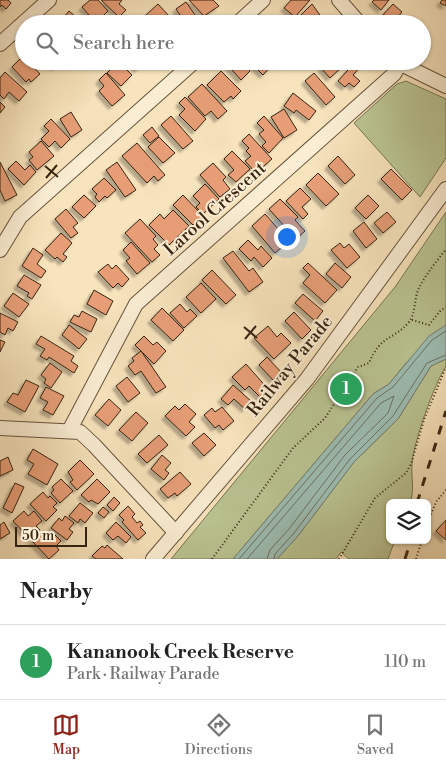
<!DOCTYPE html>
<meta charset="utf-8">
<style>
:root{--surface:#fff;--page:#f2f2f2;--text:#222;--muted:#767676;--line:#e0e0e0;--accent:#8f2418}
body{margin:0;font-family:"Libre Bodoni",serif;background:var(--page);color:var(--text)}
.controls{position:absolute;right:15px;bottom:15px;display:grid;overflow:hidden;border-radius:8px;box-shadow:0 1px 4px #0004}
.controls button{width:45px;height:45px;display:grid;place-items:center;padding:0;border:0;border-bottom:1px solid var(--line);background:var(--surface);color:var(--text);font:25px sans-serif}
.scale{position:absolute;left:15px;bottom:12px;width:72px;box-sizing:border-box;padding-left:5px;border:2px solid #372411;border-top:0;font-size:14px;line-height:18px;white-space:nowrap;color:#372411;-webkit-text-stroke:4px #faedd3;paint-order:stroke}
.you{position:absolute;left:286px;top:236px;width:18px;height:18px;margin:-12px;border:4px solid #fff;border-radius:50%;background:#1a73e8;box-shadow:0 0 0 8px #1a73e833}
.badge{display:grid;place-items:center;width:32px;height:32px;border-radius:50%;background:var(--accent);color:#fff;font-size:16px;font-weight:700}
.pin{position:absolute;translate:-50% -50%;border:2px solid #fff;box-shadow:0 1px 5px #0006}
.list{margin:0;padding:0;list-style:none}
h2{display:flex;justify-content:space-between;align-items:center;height:65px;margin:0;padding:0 20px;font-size:21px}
h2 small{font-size:16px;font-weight:400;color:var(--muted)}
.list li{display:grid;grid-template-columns:32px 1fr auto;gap:15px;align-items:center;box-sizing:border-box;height:75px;padding:0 20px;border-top:1px solid var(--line)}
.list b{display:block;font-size:19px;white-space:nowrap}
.list p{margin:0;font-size:16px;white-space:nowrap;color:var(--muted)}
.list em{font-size:16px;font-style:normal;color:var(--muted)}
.icon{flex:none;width:28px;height:28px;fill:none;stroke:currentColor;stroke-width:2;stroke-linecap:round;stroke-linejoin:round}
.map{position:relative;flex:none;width:446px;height:559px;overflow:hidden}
.search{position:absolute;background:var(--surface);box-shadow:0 1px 4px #0004;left:15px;right:15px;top:15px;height:55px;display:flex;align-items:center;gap:12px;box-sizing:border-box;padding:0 18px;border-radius:28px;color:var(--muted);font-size:19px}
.sheet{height:140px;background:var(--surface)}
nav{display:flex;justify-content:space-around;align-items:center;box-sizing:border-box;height:70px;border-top:1px solid var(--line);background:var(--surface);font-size:14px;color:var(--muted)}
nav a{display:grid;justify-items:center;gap:2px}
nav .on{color:var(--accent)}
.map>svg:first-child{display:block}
.green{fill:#bac492;stroke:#787452}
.water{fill:#9dbeb4;stroke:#748073}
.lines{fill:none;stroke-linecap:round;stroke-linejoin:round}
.shore{stroke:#6a7162;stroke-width:1}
.building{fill:#e79e77;stroke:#372411;filter:url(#shadow)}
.minor-casing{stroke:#67543c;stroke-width:16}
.path{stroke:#372411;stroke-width:2;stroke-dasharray:1 2.5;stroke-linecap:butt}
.minor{stroke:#faedd3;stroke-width:14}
.rail{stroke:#372411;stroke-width:3;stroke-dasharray:9 9;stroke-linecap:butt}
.ticks{fill:none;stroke:#372411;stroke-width:2}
.labels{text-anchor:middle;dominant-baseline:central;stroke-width:4;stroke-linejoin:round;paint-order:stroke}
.street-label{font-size:18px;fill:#372411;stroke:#faedd3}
</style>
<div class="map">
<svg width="446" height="559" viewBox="0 0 446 559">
<defs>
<filter id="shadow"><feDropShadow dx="-3.5" dy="3.5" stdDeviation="1" flood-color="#0004"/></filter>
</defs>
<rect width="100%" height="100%" fill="#f7e3bc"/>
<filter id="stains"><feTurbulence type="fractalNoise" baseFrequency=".004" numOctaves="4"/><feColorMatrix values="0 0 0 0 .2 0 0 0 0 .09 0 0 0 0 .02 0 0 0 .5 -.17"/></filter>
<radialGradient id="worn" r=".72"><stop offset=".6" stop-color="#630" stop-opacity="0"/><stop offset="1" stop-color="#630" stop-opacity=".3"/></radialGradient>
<g class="green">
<polygon points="406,81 446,99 446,158 420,197 354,123 397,84"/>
<polygon points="446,212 446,325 406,363 389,384 373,394 233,559 171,559 395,287"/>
<path d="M 446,359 L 446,367 C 435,381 412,447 412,465 C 411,479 415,489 410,503 L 390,503 L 390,540 L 395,540 L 388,559 L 349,559 L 341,552 L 336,559 L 277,559 L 298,536 L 354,462 L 398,419 L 431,366 Z"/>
</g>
<polygon class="water" points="446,325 446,359 431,366 398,419 354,462 298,536 277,559 233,559 373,394 389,384 429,336"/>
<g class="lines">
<g class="shore">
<polyline points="239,559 377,398 393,387 432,340 446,331"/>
<polyline points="247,559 381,403 394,396 388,413 345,455 289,529 270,550 267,559"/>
<polyline points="274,559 275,554 294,533 350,459 393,416 427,363 446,355"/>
</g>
</g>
<g class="building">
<polygon points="0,0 8,0 11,3 6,9 2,5 0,7"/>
<polygon points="90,0 98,0 108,11 96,23 82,7"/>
<polygon points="101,0 122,0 119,4 126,10 119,17"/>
<polygon points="189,0 213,0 219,6 204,16"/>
<polygon points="291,0 310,0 295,17 284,8"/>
<polygon points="374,0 389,0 381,10 372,2"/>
<polygon points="442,0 446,0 446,6 440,3"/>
<polygon points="186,2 200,22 198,24 186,24 176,9"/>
<polygon points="158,4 170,17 164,22 166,24 152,24 145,16"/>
<polygon points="312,4 325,22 323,24 295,24 294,22"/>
<polygon points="393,4 402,12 392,24 388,24 381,17"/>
<polygon points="69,11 84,24 62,24 60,22"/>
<polygon points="23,56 24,61 28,61 40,74 31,82 29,79 26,82 12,67"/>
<polygon points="48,61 60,61 55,67"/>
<polygon points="119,61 124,61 130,67 127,70 132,75 121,86 107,73"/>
<polygon points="130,61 147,61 147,62 137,69"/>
<polygon points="228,61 241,61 250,71 241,80 226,63"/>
<polygon points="249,61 274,61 275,62 263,75"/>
<polygon points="328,61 341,61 344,65 330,78 321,68"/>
<polygon points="356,61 363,64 353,75 360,81 354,87 349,83 345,87 338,81"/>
<polygon points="221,71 241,91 233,99 231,96 224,102 207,85"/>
<polygon points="5,72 27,92 19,101 9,92 4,99 0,95 0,78"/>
<polygon points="106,73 125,95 112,106 99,91 104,86 99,80"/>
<polygon points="314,73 335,97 326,105 305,81"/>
<polygon points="202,84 227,111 218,119 211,111 205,116 188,97"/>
<polygon points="293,93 316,111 309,120 296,110 294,113 284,106"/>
<polygon points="185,97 206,119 195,131 179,115 185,109 179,103"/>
<polygon points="0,102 5,107 0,113"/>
<polygon points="284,109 297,130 284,138 271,117"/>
<polygon points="71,112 82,130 71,137 60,119"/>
<polygon points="171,116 193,141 183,149 161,125"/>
<polygon points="264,116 283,138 269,153 262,146 266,142 259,134 264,130 257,123"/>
<polygon points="51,119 70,139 61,148 55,141 49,147 41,139 49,131 44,126"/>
<polygon points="152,127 159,136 150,143 143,135"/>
<polygon points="249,134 272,159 256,173 245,161 251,156 246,151 249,148 242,141"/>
<polygon points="159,137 175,153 163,163 148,147"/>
<polygon points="41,141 54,156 37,170 29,160 33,157 29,152"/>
<polygon points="137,143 165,175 158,181 154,176 147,183 122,156"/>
<polygon points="232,151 250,169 236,182 228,175 234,170 224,159"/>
<polygon points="338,156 355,175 345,184 328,166"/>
<polygon points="16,161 25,170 30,165 36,172 24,185 8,169"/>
<polygon points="0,162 17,195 5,201 0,190"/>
<polygon points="117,162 136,190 125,197 106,170"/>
<polygon points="213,163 226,177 223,180 230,189 220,197 200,175"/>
<polygon points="391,169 412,190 402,200 381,179"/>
<polygon points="318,173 339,194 326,206 306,185"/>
<polygon points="104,178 116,190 107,198 105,196 99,202 95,197 97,194 92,189"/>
<polygon points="205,184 219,199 203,214 196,207 200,203 193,196"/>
<polygon points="300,188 311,199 302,207 308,214 303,219 286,201"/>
<polygon points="84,195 96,206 84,218 72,207"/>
<polygon points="183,195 203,216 193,225 173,205"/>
<polygon points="368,195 379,206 366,219 355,208"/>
<polygon points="280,199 298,217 295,220 305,231 294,241 285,231 287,229 269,209"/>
<polygon points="66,209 78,223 73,227 78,233 71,238 55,219"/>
<polygon points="173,210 189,226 169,245 149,225 160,214 164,219"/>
<polygon points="387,212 396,222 383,233 374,223"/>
<polygon points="265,214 289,241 275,253 252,226"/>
<polygon points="140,219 156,236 153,239 158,245 154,249 160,255 152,262 125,233"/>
<polygon points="364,222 377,239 366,248 353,231"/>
<polygon points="61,233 72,243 63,254 67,257 63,262 57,257 55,259 45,250"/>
<polygon points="248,240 258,250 261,246 272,258 263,267 254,257 251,261 239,249"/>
<polygon points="131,242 150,263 137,274 126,261 130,258 123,250"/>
<polygon points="340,243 344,248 349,244 360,257 347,268 331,250"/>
<polygon points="33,248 43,255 37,264 46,271 41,278 22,266"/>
<polygon points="233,251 249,271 253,268 263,282 249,292 223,258"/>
<polygon points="308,263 337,290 325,303 303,283 310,275 303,268"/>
<polygon points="335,263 351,277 342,288 326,274"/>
<polygon points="108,264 112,269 116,265 129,279 122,287 118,283 113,288 98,272"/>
<polygon points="212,270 236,295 226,304 202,280"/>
<polygon points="24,275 41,285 32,299 27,296 29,293 17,286"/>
<polygon points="201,283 216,299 201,313 186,297"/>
<polygon points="94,290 113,301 106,315 87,304"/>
<polygon points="13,293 29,304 19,317 4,306"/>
<polygon points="303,294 323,311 315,321 295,303"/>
<polygon points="180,304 187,312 190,309 197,316 184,328 170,313"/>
<polygon points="162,308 184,330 173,341 151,320"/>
<polygon points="82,311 97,319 91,332 70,322 74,315 79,317"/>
<polygon points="294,312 311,330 302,339 285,321"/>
<polygon points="0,313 18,322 13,331 8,328 5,335 0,332"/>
<polygon points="69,325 87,339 79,349 62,335"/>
<polygon points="268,326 277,337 281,333 291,343 274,359 254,338"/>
<polygon points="41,336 74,356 71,361 78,366 74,373 49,357 47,360 40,356 45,349 36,344"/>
<polygon points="144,336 153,345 157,342 166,351 154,364 135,345"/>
<polygon points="0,340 5,342 0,352"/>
<polygon points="141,351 166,387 156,393 141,371 135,375 128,366 134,361 132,358"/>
<polygon points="267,357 281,372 273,380 259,365"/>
<polygon points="50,363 62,372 51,388 44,383 46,379 41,375"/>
<polygon points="246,364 269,390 261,398 249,386 245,390 232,377"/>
<polygon points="127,377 140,393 128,402 116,386"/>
<polygon points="26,380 39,386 25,412 7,402 13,393 18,395"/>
<polygon points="233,385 251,401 245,409 234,399 228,405 221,399"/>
<polygon points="46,387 64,396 53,415 43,410 48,402 40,398"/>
<polygon points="109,399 121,410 108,426 95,415"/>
<polygon points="185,404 196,414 189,422 195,427 186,436 165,416 175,406 179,410"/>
<polygon points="222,407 234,421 223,430 219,425 215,428 204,415 212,408 215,412"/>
<polygon points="136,412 148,423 132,441 119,430"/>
<polygon points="204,433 216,445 204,456 192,443"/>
<polygon points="159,435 168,445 147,463 138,454"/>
<polygon points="33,449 58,464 47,485 28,474 34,464 27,460"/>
<polygon points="162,455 171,463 165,470 169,473 164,480 151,469"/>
<polygon points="8,457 13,470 0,476 0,461"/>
<polygon points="80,460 94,474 77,490 70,482 73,480 68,472"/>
<polygon points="180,472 191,484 177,496 175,493 168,498 160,489"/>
<polygon points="61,479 73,491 60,503 51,493 54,490 52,487"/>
<polygon points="97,479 110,492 98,504 91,500 89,502 81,495"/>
<polygon points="15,483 24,487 12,513 3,508"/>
<polygon points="43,492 48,498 50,496 57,503 53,507 57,510 46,521 30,504"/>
<polygon points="114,497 120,503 113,511 107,505"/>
<polygon points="80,503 93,513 85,523 80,519 78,523 69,516"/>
<polygon points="128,506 135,514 132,517 137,523 140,521 143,525 140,527 146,533 138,540 122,522 124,520 119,515"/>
<polygon points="103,507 109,512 104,518 98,513"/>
<polygon points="24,511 28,516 34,511 42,521 36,526 40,530 30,539 13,521"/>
<polygon points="65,516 74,523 69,529 73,532 67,540 51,528 59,518 62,521"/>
<polygon points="446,520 446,540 436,531"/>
<polygon points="4,522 10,533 0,539 0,525"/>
<polygon points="116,522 131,537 126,543 118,536 113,540 106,533"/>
<polygon points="44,531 49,536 52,532 61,541 56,546 59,550 49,559 32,541"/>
<polygon points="107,545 123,559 96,559 92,556 102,546 105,548"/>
</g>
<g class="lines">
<g class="minor-casing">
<g id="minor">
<polyline points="339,0 360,24"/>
<polyline points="237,24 263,0"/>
<polyline points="0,44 49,0"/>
<polyline points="395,61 446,86"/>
<polyline points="0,250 20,217 195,61"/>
<polyline points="0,428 80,432 94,445 176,533"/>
<polyline points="69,431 136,304 394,74 399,65"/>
<polyline points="153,559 307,379 446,189"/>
</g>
</g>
<g class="path">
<polyline points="412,320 429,325 441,310 446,308"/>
<polyline points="427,524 436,502 446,490"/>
<path d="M 212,559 L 293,448 L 325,418 L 358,367 L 369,363 C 381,334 393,341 409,322 C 416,313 414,298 419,288 C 426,274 437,261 446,249"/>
<polyline points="339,559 375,498 406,473 411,464 424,420 446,367"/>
<polyline points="416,559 422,540"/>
</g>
<use href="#minor" class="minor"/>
<g class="rail">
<polyline points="417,503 446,411"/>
<polyline points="405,559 411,540"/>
</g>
</g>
<path class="ticks" d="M 45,166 L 58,177M 46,178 L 57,165M 244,327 L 257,338M 245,339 L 256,326"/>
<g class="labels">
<g class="street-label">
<text transform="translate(215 209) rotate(-42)">Larool Crescent</text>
<text transform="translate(290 366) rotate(-51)">Railway Parade</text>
</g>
</g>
<rect width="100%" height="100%" filter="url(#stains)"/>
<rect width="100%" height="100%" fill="url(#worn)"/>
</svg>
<div class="controls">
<button><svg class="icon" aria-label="layers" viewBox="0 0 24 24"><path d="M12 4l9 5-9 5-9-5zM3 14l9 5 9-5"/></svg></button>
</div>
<div class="scale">50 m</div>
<div class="you"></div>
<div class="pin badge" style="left:346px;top:389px;background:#2e9e5b">1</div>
<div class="search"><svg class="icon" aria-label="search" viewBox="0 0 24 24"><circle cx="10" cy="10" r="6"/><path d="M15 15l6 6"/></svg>Search here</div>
</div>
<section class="sheet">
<h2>Nearby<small></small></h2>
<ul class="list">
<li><span class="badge" style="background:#2e9e5b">1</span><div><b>Kananook Creek Reserve</b><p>Park · Railway Parade</p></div><em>110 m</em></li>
</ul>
</section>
<nav>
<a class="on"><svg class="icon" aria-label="map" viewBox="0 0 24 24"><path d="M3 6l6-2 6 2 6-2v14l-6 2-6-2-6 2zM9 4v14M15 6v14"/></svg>Map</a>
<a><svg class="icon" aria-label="directions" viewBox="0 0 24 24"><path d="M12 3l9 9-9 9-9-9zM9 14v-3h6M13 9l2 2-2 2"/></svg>Directions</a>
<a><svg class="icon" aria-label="saved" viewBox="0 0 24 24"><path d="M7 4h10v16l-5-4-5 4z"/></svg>Saved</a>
</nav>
